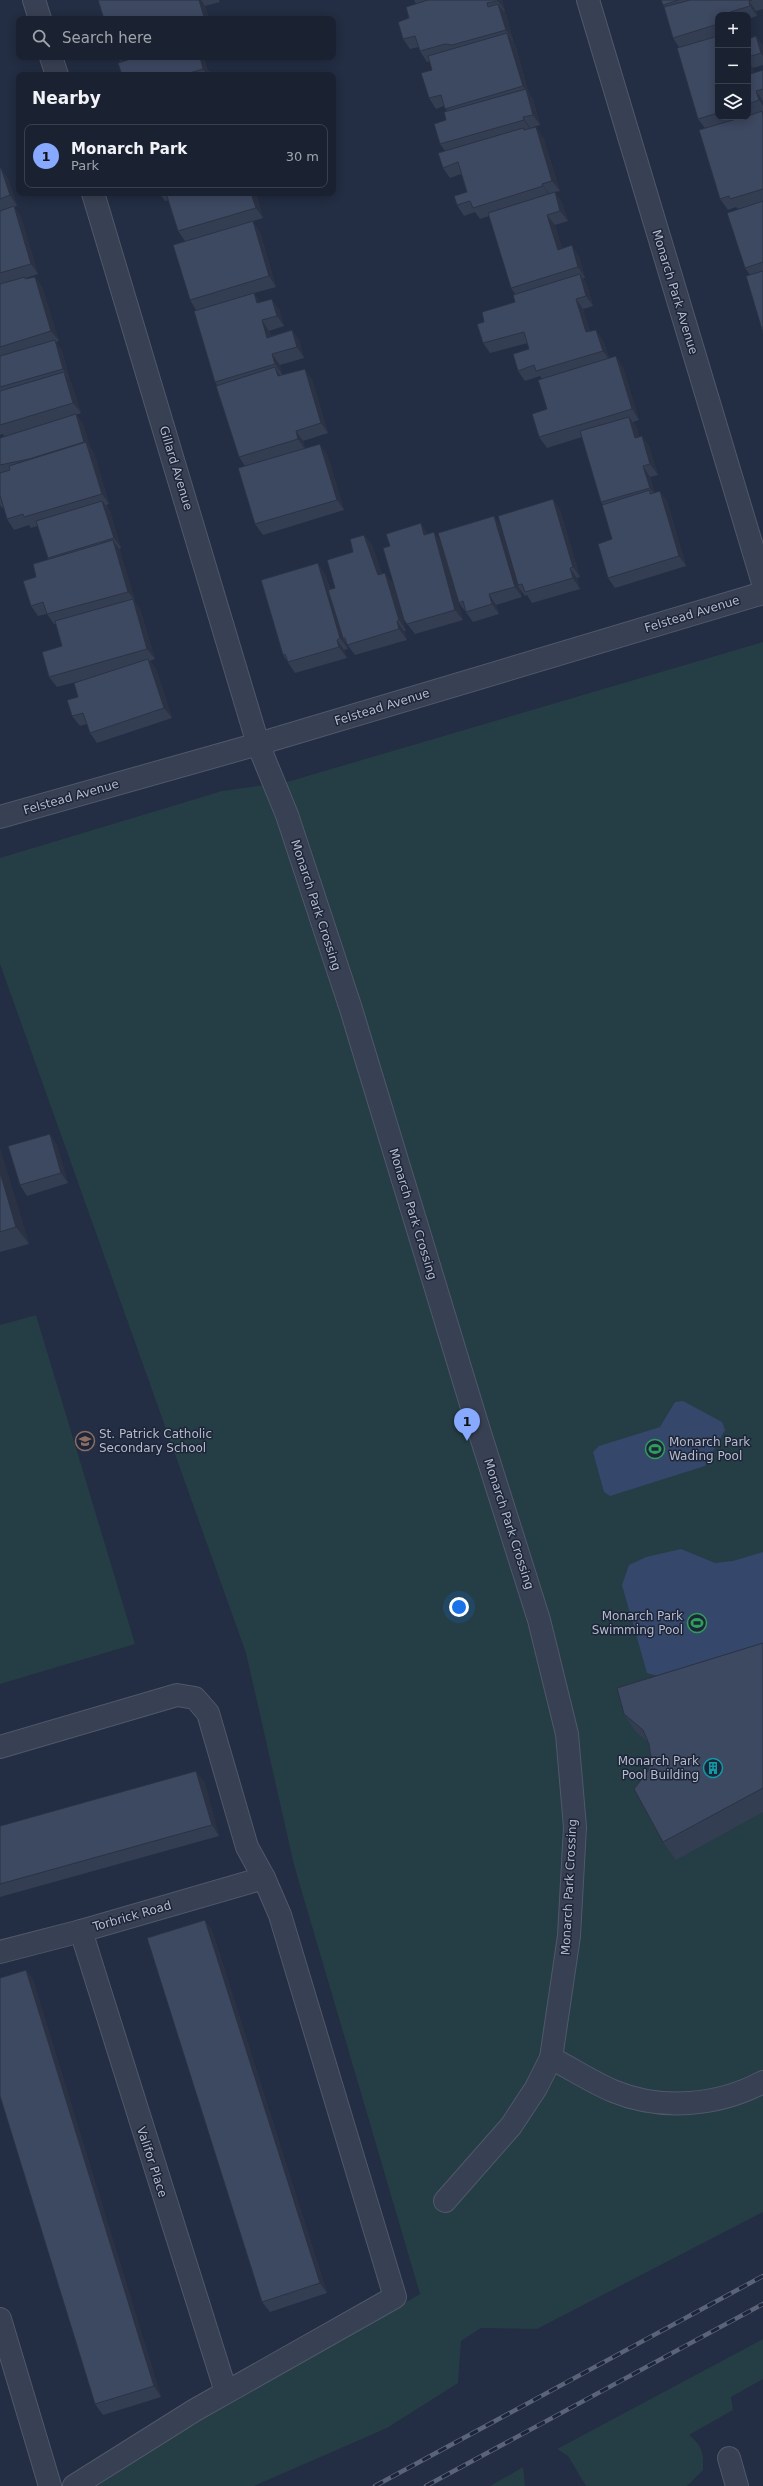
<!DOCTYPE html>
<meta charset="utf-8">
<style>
:root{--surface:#1a2232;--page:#272f3e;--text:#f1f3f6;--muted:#9fa4ac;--line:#383f4d;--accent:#87a9ff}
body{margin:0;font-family:"DejaVu Sans",sans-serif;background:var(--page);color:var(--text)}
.controls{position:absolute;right:12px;top:12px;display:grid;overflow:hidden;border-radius:8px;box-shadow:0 2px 10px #0003}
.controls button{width:36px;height:36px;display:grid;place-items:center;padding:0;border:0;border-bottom:1px solid var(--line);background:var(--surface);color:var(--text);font:20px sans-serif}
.you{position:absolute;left:459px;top:1607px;width:14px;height:14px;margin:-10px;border:3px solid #fff;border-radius:50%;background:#1a73e8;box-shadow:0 0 0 6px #1a73e833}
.badge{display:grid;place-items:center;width:26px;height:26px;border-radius:50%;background:var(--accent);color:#111;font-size:13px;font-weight:700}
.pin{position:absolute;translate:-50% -33px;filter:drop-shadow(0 1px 2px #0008)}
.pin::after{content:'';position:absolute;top:21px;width:14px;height:12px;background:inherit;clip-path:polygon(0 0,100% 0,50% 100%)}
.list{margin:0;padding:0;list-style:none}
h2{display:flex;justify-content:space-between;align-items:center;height:52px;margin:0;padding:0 16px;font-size:17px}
h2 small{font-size:13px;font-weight:400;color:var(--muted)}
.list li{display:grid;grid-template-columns:26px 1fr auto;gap:12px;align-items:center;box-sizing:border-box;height:64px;margin:0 8px 8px;padding:0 8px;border:1px solid var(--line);border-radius:8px}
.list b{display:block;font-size:15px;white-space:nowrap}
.list p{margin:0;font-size:13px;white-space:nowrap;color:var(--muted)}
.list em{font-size:13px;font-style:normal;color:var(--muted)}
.icon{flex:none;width:22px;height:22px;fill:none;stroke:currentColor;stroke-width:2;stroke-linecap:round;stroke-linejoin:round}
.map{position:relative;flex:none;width:763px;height:2486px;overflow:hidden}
.search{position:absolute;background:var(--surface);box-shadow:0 2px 10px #0003;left:16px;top:16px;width:320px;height:44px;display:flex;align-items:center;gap:10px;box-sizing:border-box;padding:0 14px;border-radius:8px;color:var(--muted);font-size:15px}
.panel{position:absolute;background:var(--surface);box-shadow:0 2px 10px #0003;left:16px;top:72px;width:320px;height:124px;border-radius:8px}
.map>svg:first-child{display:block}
.green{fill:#253d44}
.water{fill:#36476c}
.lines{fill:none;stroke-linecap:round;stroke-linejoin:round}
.minor-casing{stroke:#50586a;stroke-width:24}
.minor{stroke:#384053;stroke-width:22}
.rail-casing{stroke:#5a637a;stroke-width:4.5}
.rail{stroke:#1d2538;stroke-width:3;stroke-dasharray:9;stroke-linecap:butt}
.wall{fill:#343e53}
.shaded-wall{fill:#2b3244}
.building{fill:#3d4861;stroke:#2b3244}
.labels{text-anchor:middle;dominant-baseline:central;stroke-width:3;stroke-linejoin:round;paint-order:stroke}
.street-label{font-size:12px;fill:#b5bbcd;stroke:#1d2538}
.poi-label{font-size:12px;fill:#b5bbcd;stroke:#1d2538;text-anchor:start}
</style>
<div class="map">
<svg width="763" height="2486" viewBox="0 0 763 2486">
<rect width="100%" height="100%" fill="#232d43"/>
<g class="green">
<polygon points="763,642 763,2212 537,2329 481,2328 461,2341 458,2383 387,2428 254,2486 97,2486 228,2400 336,2343 420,2294 294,1865 246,1653 0,964 0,858 222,791 287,782"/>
<polygon points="36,1315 135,1644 0,1684 0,1325"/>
<path d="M 763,2339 L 763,2379 L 731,2397 L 733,2410 L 689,2435 C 702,2445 704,2454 703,2470 L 687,2486 L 586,2486 L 568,2456 L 557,2449 Z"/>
<polygon points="523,2467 525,2486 490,2486"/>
</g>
<g class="water">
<polygon points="683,1401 722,1422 725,1430 705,1466 610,1496 604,1492 593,1452 599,1446 660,1427 675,1402"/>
<polygon points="681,1549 715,1563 733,1561 763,1552 763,1644 658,1676 647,1673 622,1585 629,1565 646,1557"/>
</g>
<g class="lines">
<g class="minor-casing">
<g id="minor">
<polyline points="34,0 40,19"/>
<polyline points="588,0 763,583"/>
<polyline points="51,57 57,75"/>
<polyline points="93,193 258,744 287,815 351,1009 478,1427 539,1620 567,1734 575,1827 569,1936 551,2058 536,2088 511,2126 445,2201"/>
<polyline points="0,817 258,744 763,593"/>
<polyline points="0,1747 177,1695 195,1698 208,1713 247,1847 264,1878 280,1915 395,2297 195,2410 74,2486"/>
<polyline points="81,1931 226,2392"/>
<polyline points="0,1952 81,1931 264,1878"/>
<path d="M 551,2058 C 572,2069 592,2082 613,2091 C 661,2111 718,2106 763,2082"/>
<polyline points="0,2319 50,2486"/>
<polyline points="729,2458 737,2486"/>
</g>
</g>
<use href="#minor" class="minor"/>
<g class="rail-casing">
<g id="rail">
<polyline points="375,2486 763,2276"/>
<polyline points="426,2486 763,2304"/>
</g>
</g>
<use href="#rail" class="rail"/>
</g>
<g class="wall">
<polygon points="98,0 219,0 220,2 205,6 209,19 104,19"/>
<polygon points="414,0 502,0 505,11 504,12 506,14 513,40 513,41 515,44 529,94 533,99 540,125 530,128 543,137 560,191 555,192 562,203 568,221 555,225 562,249 579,256 585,278 583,278 587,285 593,306 583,309 590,332 603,340 609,358 623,367 639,420 633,422 637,428 639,437 642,436 649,446 658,475 650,477 655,493 667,501 686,566 615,588 608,578 612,539 603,505 601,502 582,437 547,448 539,437 547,409 542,379 540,376 525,381 518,371 529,349 528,343 490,353 483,343 484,322 515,302 515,294 511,288 489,216 480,219 475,212 464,216 457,205 467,192 461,174 450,178 443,168 445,151 440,144 446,120 447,111 444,106 436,109 429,98 432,70 430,61 427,62 420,51 419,47 410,49 403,39 409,18 416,4"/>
<polygon points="661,0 763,0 763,9 756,11 757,16 748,19 748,15 718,15 718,117 748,117 748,39 756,36 763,46 763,65 753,68 754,73 763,70 763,112 762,112 763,113 763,334 750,275 745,268 750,206 738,209 736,207 728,210 720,199 705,128 698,119 679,47 673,38 664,7 663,5"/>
<polygon points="117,57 204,57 208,72 212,75 122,75 131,59 131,58 120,61"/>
<polygon points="0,168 8,179 17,206 14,207 21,217 38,274 26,278 26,279 35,277 42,287 59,341 56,342 62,351 70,380 69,380 71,382 81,413 76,415 83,424 90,447 94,453 109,504 106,505 110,511 121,548 119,549 135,602 140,609 155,659 150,661 156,669 172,718 97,743 90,733 87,724 80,726 72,716 78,697 87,679 57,687 49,677 62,646 56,624 54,624 47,614 38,616 31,606 36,577 48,559 38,526 31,528 29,525 14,530 7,519 3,507 2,508 0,505 0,438 4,436 3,434 0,435"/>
<polygon points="159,193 256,193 263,218 244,224 260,232 276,287 254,293 260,302 279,309 284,326 269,331 271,336 292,330 299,340 304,358 280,365 282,375 280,375 312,379 328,433 303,441 305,448 327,454 344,510 263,535 255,524 245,466 239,457 217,385 215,382 196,310 190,300 185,241 178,231 169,200 165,201"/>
<polygon points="553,499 560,510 580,577 577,578 580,589 532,603 527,595 525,596 519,588 522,597 496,605 499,614 473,622 459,603 444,553 463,620 415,634 404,620 428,534 440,541 494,516 500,525"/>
<polygon points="364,535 372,545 382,574 393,583 406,631 404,631 407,640 355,655 346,643 348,649 344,650 347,658 295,673 283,655 325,574 330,589 335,588 353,552"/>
<polygon points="57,1145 68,1183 27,1196 20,1185"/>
<polygon points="0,1149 29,1244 0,1252"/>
<polygon points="763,1643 763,1812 676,1860 663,1842 648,1771 651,1758 649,1744 648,1742 636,1732 624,1714"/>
<polygon points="204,1781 219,1836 0,1897 0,1826"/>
<polygon points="212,1930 327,2293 270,2312 262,2302"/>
<polygon points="26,1970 33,1980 161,2397 103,2415 95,2404"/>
</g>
<g class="shaded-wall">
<polygon points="199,0 201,0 205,6 209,19 206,19 204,17"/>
<polygon points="498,0 502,0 505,11 498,1"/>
<polygon points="749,1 756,11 757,16 750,6"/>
<polygon points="498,4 506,14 513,40 506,30"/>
<polygon points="507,33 515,44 529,94 533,99 540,125 533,115 526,91 523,86"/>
<polygon points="756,36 763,46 763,56 761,53"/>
<polygon points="200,57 204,57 209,75 208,75 203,69"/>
<polygon points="748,61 753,68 758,84 750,74 748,66"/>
<polygon points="756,91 763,101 763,106 759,100"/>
<polygon points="523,117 530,128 531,131 524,120"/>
<polygon points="536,127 543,137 560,191 552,181"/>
<polygon points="1,168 8,179 17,206 10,195"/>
<polygon points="542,184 549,194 550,197 543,186"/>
<polygon points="555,192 562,203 568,221 560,211"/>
<polygon points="251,193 256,193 263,218 256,208"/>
<polygon points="14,206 21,217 38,274 31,264"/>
<polygon points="547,215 555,225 565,260 558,250"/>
<polygon points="253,221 260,232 276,287 269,276"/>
<polygon points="572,245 579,256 585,278 578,267"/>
<polygon points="580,274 587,285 593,306 586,296"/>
<polygon points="35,277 42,287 59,341 51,331"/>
<polygon points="254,293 261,303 257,303"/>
<polygon points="272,299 279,309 284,326 277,316"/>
<polygon points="576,299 583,309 593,343 586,332"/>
<polygon points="262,320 269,331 274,348 267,338"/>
<polygon points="292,330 299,340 304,358 297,347"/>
<polygon points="596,330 603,340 610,361 603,351"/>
<polygon points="55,340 62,351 70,380 63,369"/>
<polygon points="272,354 280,365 282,375 275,364"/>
<polygon points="616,356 623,367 639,420 632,409"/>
<polygon points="275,367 282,378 278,376"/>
<polygon points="305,369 312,379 328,433 321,423"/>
<polygon points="64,372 71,382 81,413 73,403"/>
<polygon points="76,414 83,424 90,447 94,453 109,504 102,494 88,447 84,442"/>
<polygon points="629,417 637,428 643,448 635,438"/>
<polygon points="296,431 303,441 305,449 298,439"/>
<polygon points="642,436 649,446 658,475 650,464"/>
<polygon points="320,444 327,454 344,510 337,500"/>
<polygon points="643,466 650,477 657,498 650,488"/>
<polygon points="660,491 667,501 686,566 679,556"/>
<polygon points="553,499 560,510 580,577 573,567"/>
<polygon points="102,501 110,511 121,548 114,538"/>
<polygon points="494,516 501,526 518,585 522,597 515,587"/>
<polygon points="421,523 428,534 424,535"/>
<polygon points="434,532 441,542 463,620 455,610"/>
<polygon points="364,535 372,545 386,585 378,575"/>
<polygon points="113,540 120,550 136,602 128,592"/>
<polygon points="318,563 325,574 344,638 343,638 346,643 348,649 340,638"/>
<polygon points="570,568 577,578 580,589 573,578"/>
<polygon points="385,573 393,583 406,631 399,620"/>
<polygon points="489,594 496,605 499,614 492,604"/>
<polygon points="133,599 140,609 155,659 147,649"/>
<polygon points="397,621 404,631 407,640 399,629"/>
<polygon points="337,640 344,650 347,658 339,647"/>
<polygon points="148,659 156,669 172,718 164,708"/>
<polygon points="50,1134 57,1145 68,1183 61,1173"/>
<polygon points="0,1149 29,1244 16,1227 0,1172"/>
<polygon points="196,1771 204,1781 219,1836 212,1825"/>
<polygon points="205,1920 212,1930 327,2293 320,2283"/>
<polygon points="26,1970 33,1980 161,2397 154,2386"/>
</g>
<g class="building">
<polygon points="98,0 199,0 204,17 197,19 104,19"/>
<polygon points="428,0 498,0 498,1 487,3 488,7 498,4 506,30 452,45 445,44 420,51 415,36 403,39 398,22 409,18 406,7"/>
<polygon points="661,0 679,0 663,5"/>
<polygon points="690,0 752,0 749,1 750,6 730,12 731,15 718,15 718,24 673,38 664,7"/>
<polygon points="507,33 523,86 445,109 441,95 429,98 421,73 432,70 428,56"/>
<polygon points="718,36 718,113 698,119 677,48"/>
<polygon points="756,36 761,53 748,57 748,39"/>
<polygon points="137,57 200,57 203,69 183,75 122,75 118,63"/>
<polygon points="748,66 750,74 763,70 763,89 756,91 759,100 748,104"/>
<polygon points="209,71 210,75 197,75"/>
<polygon points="526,89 533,115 523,117 524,120 440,144 434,124 446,120 444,112"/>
<polygon points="762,111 763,116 763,189 730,199 729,196 720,199 699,130 743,117 748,117 748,116"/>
<polygon points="536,127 552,181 542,184 543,186 473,208 470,201 457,205 454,196 467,192 458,162 443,168 438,153 523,128 524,130"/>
<polygon points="0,168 1,168 10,195 0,199"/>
<polygon points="555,192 560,211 547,215 558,250 572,245 578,267 511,288 488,213"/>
<polygon points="166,193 251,193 256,208 178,231"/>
<polygon points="763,201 763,262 745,268 727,213"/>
<polygon points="14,206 31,264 0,273 0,211"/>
<polygon points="253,221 269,276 190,300 173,245"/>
<polygon points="763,271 763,333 746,276"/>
<polygon points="580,274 586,296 576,299 586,332 596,330 603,351 536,371 534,365 518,371 513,354 529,349 524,332 483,343 477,324 484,322 482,312 515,302 513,295"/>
<polygon points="25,277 25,279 35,277 51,331 0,347 0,284"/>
<polygon points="254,293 257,303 272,299 277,316 262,320 267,338 292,330 297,347 272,354 275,364 215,382 194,311"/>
<polygon points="55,340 63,369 0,387 0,356"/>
<polygon points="616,356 632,409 539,437 532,414 547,409 538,380"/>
<polygon points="275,367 278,376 305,369 321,423 296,431 298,439 239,457 216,386"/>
<polygon points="64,372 73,403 0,425 0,391"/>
<polygon points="76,414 84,442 29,459 0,465 0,438"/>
<polygon points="629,417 635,438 642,436 650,464 643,466 650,488 601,502 580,431"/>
<polygon points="86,442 102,494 24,517 23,514 7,519 0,495 0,473 10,470 9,466"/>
<polygon points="320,444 337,500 255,524 238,468"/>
<polygon points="650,490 650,494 660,491 679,556 608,578 598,544 612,539 602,505"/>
<polygon points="553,499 573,567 570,568 573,578 525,592 522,584 518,585 498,516"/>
<polygon points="102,501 114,538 48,558 36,521"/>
<polygon points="494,516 515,587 489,594 492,604 466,612 463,601 459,603 438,533"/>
<polygon points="421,523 424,535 434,532 455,610 407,624 404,620 383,548 390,546 386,534"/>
<polygon points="364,535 378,575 385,573 399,620 397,621 399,629 347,645 345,638 343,638 328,590 335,588 327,560 353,552 350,539"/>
<polygon points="113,540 128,592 47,614 43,602 31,606 23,581 36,577 33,564"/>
<polygon points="318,563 340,638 337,640 339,647 288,662 285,654 283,655 261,580"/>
<polygon points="133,599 147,649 49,677 42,652 62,646 55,621"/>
<polygon points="148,659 164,708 90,733 83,713 72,716 67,700 78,697 74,683"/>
<polygon points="50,1134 61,1173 20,1185 8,1146"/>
<polygon points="0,1172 16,1227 0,1232"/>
<polygon points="763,1643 763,1788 663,1842 634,1789 648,1771 651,1758 649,1744 643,1730 624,1714 617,1688"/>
<polygon points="196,1771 212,1825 0,1884 0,1826"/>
<polygon points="205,1920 320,2283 262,2302 147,1938"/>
<polygon points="26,1970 154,2386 95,2404 0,2096 0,1978"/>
</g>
<defs>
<g id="school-ring" transform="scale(1)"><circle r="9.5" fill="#1d2538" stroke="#8d6e63" stroke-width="1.5"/><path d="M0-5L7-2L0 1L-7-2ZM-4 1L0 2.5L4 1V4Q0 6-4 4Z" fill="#8d6e63"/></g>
<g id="stadium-ring" transform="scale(1)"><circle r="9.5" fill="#1d2538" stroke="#2e9e5b" stroke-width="1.5"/><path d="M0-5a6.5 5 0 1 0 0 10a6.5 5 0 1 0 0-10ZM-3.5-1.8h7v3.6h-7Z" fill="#2e9e5b"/></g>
<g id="building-ring" transform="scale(1)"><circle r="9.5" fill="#1d2538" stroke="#0f9aa8" stroke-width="1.5"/><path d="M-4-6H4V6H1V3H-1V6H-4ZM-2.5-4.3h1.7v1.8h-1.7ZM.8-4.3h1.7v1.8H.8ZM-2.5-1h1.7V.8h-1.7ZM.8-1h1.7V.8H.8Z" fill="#0f9aa8"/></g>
</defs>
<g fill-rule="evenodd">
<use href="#school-ring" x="85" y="1441"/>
<use href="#stadium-ring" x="655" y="1449"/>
<use href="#stadium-ring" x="697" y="1623"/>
<use href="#building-ring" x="713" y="1768"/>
</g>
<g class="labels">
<g class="street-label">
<text transform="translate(675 292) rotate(73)">Monarch Park Avenue</text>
<text transform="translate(176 468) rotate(73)">Gillard Avenue</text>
<text transform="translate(692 614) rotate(-17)">Felstead Avenue</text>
<text transform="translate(382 707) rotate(-17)">Felstead Avenue</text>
<text transform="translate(71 797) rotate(-16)">Felstead Avenue</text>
<text transform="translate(316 905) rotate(72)">Monarch Park Crossing</text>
<text transform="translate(413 1214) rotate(73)">Monarch Park Crossing</text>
<text transform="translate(509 1524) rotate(72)">Monarch Park Crossing</text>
<text transform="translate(569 1887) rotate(-87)">Monarch Park Crossing</text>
<text transform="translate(132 1916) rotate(-16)">Torbrick Road</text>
<text transform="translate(152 2162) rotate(72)">Valifor Place</text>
</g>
<g class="poi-label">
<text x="99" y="1434">St. Patrick Catholic<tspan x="99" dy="14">Secondary School</tspan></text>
<text x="669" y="1442">Monarch Park<tspan x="669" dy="14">Wading Pool</tspan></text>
<text x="683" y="1616" text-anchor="end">Monarch Park<tspan x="683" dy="14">Swimming Pool</tspan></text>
<text x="699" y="1761" text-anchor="end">Monarch Park<tspan x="699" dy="14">Pool Building</tspan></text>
</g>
</g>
</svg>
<div class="controls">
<button>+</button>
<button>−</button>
<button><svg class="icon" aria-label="layers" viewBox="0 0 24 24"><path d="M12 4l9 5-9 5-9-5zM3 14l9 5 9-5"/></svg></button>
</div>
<div class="you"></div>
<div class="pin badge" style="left:467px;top:1441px">1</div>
<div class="search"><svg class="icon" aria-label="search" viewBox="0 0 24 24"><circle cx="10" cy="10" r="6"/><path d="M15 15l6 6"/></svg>Search here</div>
<section class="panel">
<h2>Nearby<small></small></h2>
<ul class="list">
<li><span class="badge">1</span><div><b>Monarch Park</b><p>Park</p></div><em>30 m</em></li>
</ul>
</section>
</div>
